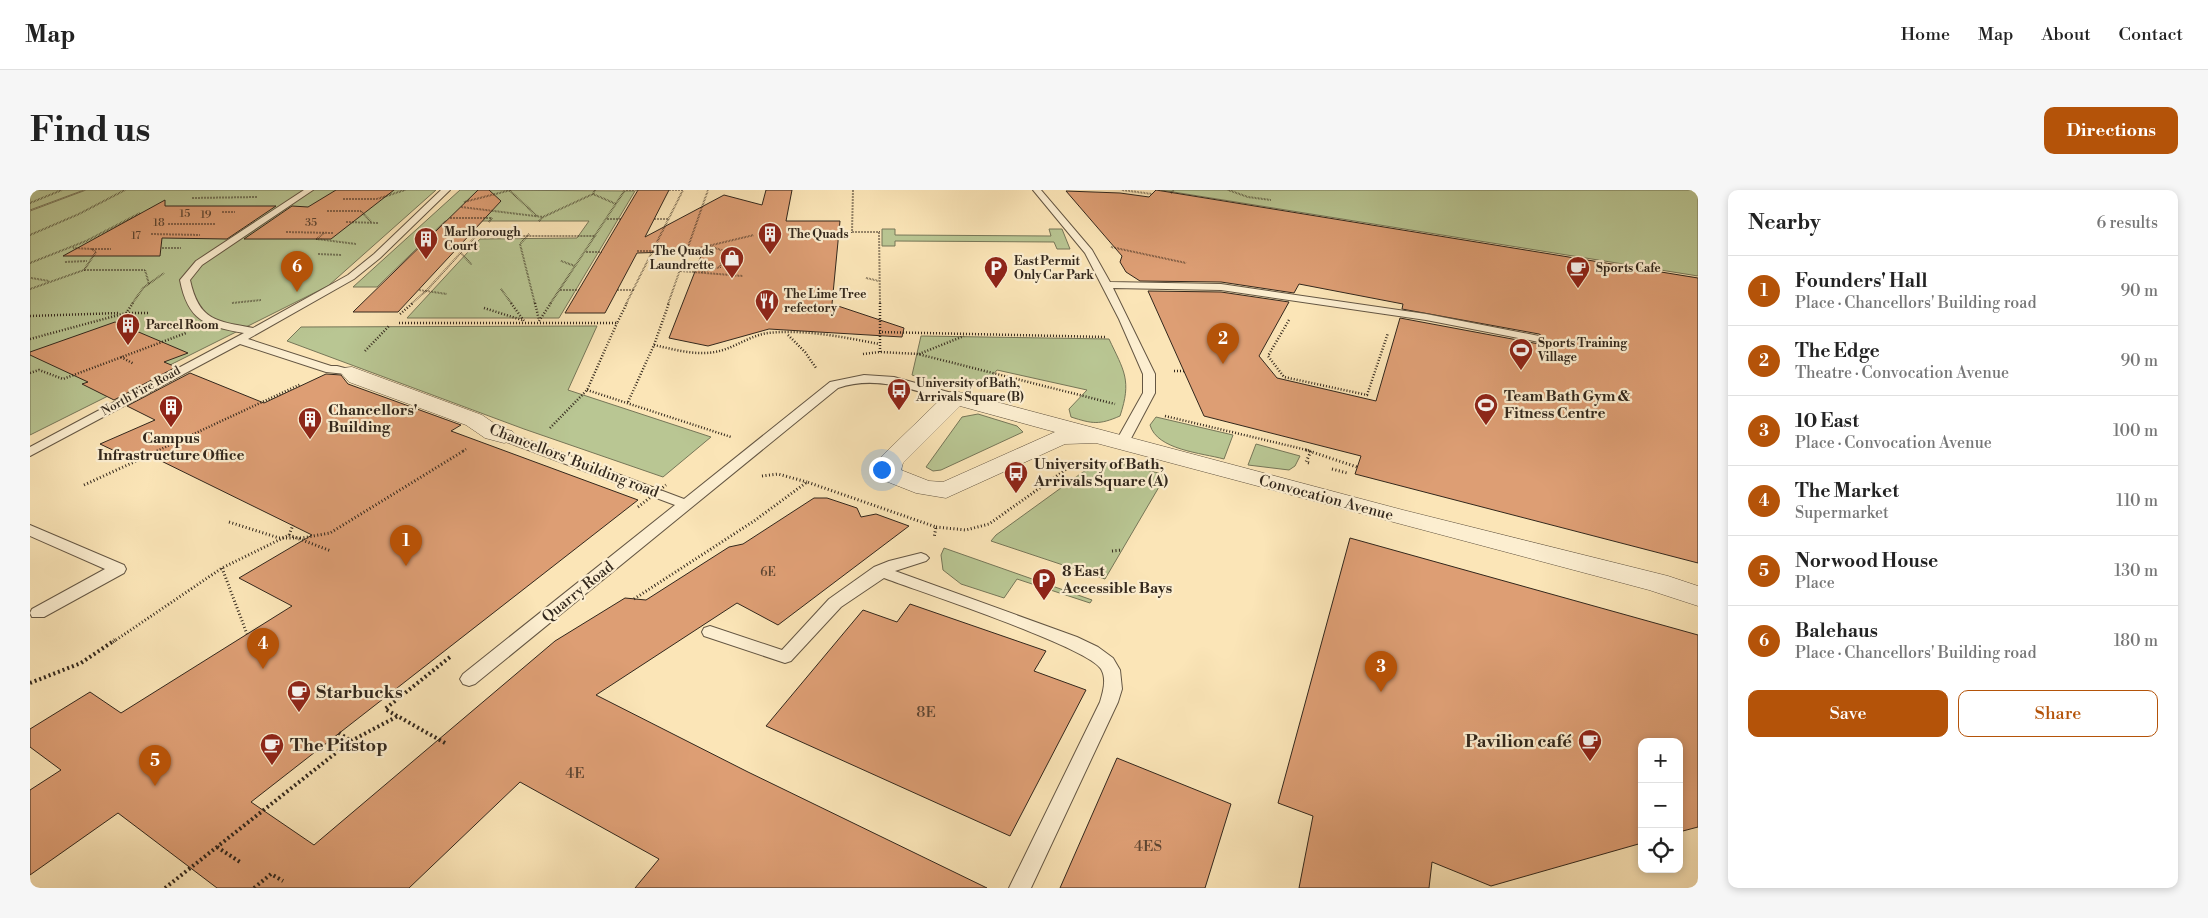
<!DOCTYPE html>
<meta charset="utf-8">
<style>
:root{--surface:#fff;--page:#f6f6f6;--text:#222;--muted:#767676;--line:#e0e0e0;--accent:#b45309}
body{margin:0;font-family:"Libre Bodoni",serif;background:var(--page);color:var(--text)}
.controls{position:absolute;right:15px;bottom:15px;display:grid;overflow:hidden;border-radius:10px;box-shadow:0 2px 8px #0003}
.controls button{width:45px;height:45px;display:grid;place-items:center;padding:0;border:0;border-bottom:1px solid var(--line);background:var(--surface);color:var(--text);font:25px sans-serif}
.you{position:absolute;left:851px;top:279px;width:18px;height:18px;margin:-12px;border:4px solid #fff;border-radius:50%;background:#1a73e8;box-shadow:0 0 0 8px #1a73e833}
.badge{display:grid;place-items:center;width:32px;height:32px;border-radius:50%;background:var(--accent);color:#fff;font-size:16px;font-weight:700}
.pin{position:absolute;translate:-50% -41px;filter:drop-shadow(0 1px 2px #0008)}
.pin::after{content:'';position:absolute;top:26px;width:18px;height:15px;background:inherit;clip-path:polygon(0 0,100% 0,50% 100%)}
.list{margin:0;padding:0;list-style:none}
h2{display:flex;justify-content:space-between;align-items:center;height:65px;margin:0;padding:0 20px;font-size:21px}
h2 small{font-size:16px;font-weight:400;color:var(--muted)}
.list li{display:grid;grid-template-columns:32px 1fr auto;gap:15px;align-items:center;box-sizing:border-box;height:70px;padding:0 20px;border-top:1px solid var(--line)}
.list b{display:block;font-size:19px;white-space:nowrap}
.list p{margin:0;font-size:16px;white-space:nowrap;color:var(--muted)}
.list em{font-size:16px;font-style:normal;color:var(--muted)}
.actions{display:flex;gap:10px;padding:15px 20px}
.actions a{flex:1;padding:11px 0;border:1px solid var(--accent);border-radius:10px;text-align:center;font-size:18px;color:var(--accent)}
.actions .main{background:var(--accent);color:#fff}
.icon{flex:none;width:28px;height:28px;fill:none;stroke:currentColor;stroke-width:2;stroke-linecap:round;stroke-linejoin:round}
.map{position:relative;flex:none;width:1668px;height:698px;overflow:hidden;border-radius:10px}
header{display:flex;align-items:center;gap:30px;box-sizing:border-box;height:70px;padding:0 25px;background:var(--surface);border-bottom:1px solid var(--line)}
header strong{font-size:24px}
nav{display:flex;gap:28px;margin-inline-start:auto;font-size:18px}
.intro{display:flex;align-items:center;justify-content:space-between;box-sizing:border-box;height:120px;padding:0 30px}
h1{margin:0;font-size:35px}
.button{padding:12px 22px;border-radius:10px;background:var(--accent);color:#fff;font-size:18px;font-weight:700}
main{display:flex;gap:30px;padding:0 30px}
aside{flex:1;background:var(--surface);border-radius:10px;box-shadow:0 2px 8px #0003}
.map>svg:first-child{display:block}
.green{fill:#b9c693;stroke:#767658}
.building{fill:#dd9e74;stroke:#32271c}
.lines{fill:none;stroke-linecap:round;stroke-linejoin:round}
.service-casing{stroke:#645643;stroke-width:2}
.minor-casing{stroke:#645643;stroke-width:1}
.path-far3{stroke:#32271c;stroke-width:2;stroke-dasharray:0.5 1;stroke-linecap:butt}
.path-far2{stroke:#32271c;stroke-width:2.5;stroke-dasharray:1 2;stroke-linecap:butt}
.path-far1{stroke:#32271c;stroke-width:3;stroke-dasharray:1 2.5;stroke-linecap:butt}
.path{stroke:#32271c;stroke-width:4;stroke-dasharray:2 3;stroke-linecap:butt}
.service{fill:#fceed0;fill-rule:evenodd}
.minor{fill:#fceed0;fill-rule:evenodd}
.path-bridge-far1{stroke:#32271c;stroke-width:3;stroke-dasharray:1 2.5;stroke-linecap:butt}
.path-bridge{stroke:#32271c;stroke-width:4;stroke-dasharray:2 3;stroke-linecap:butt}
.labels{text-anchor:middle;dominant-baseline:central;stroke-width:4.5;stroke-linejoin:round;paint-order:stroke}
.far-number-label{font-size:11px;fill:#5d4532}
.far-poi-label{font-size:12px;font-weight:bold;fill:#32271c;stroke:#fceed0;text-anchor:start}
.far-street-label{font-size:12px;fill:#32271c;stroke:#fceed0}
.number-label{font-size:12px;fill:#5d4532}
.poi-label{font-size:15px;font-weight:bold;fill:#32271c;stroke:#fceed0;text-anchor:start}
.street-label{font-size:15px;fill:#32271c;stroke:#fceed0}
.near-number-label{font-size:15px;fill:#5d4532}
.near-poi-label{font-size:18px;font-weight:bold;fill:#32271c;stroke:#fceed0;text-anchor:start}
</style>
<header>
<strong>Map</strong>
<nav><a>Home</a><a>Map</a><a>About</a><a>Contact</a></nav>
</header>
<div class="intro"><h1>Find us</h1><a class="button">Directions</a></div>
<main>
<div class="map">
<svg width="1668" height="698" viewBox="0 0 1668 698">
<rect width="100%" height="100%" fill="#fbe5b7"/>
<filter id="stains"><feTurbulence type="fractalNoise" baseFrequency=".004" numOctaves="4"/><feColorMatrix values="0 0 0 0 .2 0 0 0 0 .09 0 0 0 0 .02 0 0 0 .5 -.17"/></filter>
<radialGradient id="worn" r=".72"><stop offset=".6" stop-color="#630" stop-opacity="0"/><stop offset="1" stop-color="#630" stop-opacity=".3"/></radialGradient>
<g class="green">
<polygon points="0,0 54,0 0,20"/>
<polygon points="56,0 406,0 298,96 0,245 0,21"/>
<polygon points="430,0 605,1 529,128 377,128 450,49 547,48 559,31 415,31 347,97 323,97"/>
<polygon points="1131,0 1668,0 1668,86"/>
<polygon points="852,39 865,39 865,45 1021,46 1019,39 1032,39 1040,59 1027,59 1024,52 865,51 865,56 852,56"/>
<polygon points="567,136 538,200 681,247 633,287 494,239 257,151 271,137"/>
<path d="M 891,146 L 1079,149 C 1094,181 1102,190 1090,226 C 1069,235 1063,234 1041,227 L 1039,219 L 1057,200 L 967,180 L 957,192 L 940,189 L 915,195 L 882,185 Z"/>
<polygon points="948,224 987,236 993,242 911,280 903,281 896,277 932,227"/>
<path d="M 1126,227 L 1203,245 L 1194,269 C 1172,263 1127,260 1120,235 Z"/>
<polygon points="1226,254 1270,266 1265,276 1259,280 1218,275"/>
<polygon points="1072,272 1086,272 1136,285 1075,389 961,351 966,345 1053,282"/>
<polygon points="914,358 1062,410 1060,413 987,389 974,408 931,394 913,380 911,365"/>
</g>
<g class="building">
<polygon points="306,0 364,0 301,49 214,49 262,16 278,17"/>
<polygon points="448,0 459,0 471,11 368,122 323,122"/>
<polygon points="608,0 639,0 615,47 694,5 732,15 736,0 762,0 756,31 810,31 802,114 874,138 872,147 739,139 678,156 639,148 673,61 607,63 575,123 535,123"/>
<polygon points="1126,0 1668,88 1668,373 1325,284 1331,266 1174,226 1118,101 1191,102 1259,112 1229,166 1247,188 1346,211 1370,128 1509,154 1516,148 1509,144 1372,119 1373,114 1269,94 1264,103 1191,92 1110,91 1096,82 1090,72 1092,66 1036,1 1090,3 1119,7"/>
<polygon points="135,10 135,16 246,16 197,49 132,48 130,66 33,66"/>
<polygon points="85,132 158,163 134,172 146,177 84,210 52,194 58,192 0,165 0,162"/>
<polygon points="160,183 234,213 296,184 311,185 318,194 431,235 421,241 608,310 221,612 284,655 525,451 595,408 616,410 699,357 713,354 784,308 797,308 827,318 831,327 846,324 879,336 748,435 707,413 566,505 718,582 957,698 605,698 629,669 490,592 379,698 187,698 88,623 0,685 0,600 31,580 0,557 0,539 60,502 91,523 262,416 209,388 282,345 117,264 104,270 70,254 125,230 97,216"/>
<polygon points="1320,348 1668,445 1668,637 1649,642 1649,552 1612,552 1612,653 1461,696 1402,672 1399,698 1269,698 1283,626 1248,613"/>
<polygon points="880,414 1016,461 1004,481 1056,500 980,646 736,536 833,420 867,432"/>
<polygon points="1087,568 1201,614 1175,698 1030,698"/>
</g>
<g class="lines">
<g class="service-casing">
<g id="service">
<path d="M 274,0 L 283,0 L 172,75 L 160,90 C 169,131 186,131 223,138 L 318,85 L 344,64 L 411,0 L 420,0 L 350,68 L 324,89 L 218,149 L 301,176 L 307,176 L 326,181 L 326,185 L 296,182 L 210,154 L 0,266 L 0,257 L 214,143 C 175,136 158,131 150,90 L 166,71 Z"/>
<polygon points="1003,0 1011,0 1062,60 1080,92 1191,94 1396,124 1509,146 1514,149 1509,152 1396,130 1191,100 1083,98 1125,184 1125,203 1097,256 1087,256 1085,253 1113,203 1113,184 1089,129 1055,63"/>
<path d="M 834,185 L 864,187 L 929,205 L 931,208 L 925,212 C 886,202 849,184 808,198 L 445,494 L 439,496 L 433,494 L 430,489 L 433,484 L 645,315 L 469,249 L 468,246 L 469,243 L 479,243 L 654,309 L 800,192 Z"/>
<polygon points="0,335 94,375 96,379 94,383 14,427 2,427 0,423 2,419 75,379 0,346"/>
<path d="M 891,363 L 896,365 L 899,368 L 896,371 L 865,381 L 1047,447 L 1068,457 L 1083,468 L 1090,480 L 1092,499 L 1088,512 L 1001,698 L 979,698 L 1070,512 C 1073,502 1077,489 1071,479 C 1058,457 888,401 854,388 L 811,417 L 761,471 L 755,473 L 674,446 L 672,442 L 674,438 L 680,436 L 752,460 L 799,409 L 844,377 L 859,371 Z"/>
</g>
</g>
<g class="minor-casing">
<g id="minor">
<polygon points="322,177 452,225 471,238 482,241 486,246 482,251 474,253 455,248 436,235 319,192 311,183 314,178"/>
<path d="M 925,201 L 1373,320 L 1638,386 L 1668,396 L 1668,416 L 1619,400 L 1066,253 L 1035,254 L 916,308 L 886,303 L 853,290 L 846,281 L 852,266 L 917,203 ZM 930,216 L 1025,242 L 913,292 L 899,291 L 871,280 L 873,273 Z"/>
</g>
</g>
<g class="path-far3">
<polyline points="596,0 608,0"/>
<polyline points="639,0 653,0"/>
<polyline points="823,0 822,42 849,42 850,114"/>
<polyline points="1092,0 1122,4"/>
<polyline points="1198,0 1218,7 1241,10"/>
<polyline points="480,1 507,26"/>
<polyline points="1141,3 1144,0"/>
<polyline points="563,4 586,14"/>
<polyline points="162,8 227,7"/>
<polyline points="313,9 347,9 375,0"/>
<polyline points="434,12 481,0"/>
<polyline points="0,13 32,0"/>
<polyline points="431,17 513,27"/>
<polyline points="297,21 331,21 341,32"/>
<polyline points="192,22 205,22"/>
<polyline points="420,28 462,28 459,32"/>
<polyline points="577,29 591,29"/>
<polyline points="624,29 638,29"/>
<polyline points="509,31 513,27 563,4 565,0"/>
<polyline points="316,32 348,33"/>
<polyline points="138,34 185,34"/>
<polyline points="256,42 303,43"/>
<polyline points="294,43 287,49 326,54"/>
<polyline points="121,44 170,45"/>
<polyline points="499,44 490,54 505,114"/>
<polyline points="0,45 49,24 95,0"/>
<polyline points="1081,57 1156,73"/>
<polyline points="132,58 151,58"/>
<polyline points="62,59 81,59"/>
<polyline points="607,61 624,61"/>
<polyline points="657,61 724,45"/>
<polyline points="556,62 572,62"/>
<polyline points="431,63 442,75"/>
<polyline points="288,64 312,65"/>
<polyline points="531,71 545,76"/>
<polyline points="35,72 57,71"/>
<polyline points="0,73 56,51 110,23"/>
<polyline points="54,80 115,80 119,94"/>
<polyline points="650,81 713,86"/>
<polyline points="671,82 690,77 694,61 679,56"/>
<polyline points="262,85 275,85"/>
<polyline points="1,88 19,91"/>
<polyline points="836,88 849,91"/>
<polyline points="0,99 54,80 66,62 62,59 43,58"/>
<polyline points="471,99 482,114"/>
<polyline points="389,100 417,104"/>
<polyline points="530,100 549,100"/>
<polyline points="587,100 605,100"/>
<polyline points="202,113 231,110"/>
<polyline points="102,114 113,98 134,83"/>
<polyline points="381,114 397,100 446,46 565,46"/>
<polyline points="520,114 595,0"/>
<polyline points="596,114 653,0"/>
<polyline points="638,114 678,0"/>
</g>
<g class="path-far2">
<polyline points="481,113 494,131"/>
<polyline points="505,113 509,130"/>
<polyline points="850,113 850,162"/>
<polyline points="454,118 492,130"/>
<polyline points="96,123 118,123"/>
<polyline points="370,124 383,113"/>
<polyline points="0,126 89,123"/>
<polyline points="1259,130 1238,166 1254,187 1337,205 1358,143"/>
<polyline points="509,131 521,113"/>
<polyline points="369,133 587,133 597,113"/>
<polyline points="849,142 1076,147"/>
<polyline points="758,145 775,162 786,178"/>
<polyline points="0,149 96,123 103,113"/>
<path d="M 624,155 C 647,160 672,168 696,159 C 710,154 723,145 738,143 C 775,139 813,147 849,154"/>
<polyline points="335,161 359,136"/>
<polyline points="833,164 850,162 888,164 1085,214"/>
<polyline points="889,164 934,146"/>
<polyline points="91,167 104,174"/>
<polyline points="1144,181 1154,181"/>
<polyline points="0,183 9,180 33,189 156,143"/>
<polyline points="557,200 701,247"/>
<polyline points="598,212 624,155 639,113"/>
<polyline points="1135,226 1281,261"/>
<polyline points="520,238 557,200 587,133"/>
<polyline points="127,261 271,194"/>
<polyline points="433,261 436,259"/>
</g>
<g class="path-far1">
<polyline points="1276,260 1327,277"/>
<polyline points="1279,273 1276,272 1281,261"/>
<polyline points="1302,279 1317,283 1317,285"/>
<polyline points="732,286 748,284 777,292"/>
<polyline points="54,295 130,260"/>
<polyline points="199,332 249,348 272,348 300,343 435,260"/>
<polyline points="906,337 936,340 959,334 1045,273"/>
<polyline points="1082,361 1092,360"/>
<polyline points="192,378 217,444"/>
<polyline points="604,409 724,331 777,292 906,337 904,348"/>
</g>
<g class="path">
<polyline points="321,551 368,526"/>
<polyline points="415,553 355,519 420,467"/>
<polyline points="187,657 210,672"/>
<polyline points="135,698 321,551 309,543"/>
<polyline points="224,698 241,684 253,691"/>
</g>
<use href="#service" class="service"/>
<use href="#minor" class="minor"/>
<g class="path-bridge-far1">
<polyline points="608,317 636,295"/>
<polyline points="259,345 301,361"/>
<polyline points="83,452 192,378 259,345 263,335"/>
</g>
<polyline class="path-bridge" points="0,493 51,473 85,450"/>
</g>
<defs>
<g id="building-pin" transform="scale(1.25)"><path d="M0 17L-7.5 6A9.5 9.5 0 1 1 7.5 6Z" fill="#8f2418" stroke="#fceed0"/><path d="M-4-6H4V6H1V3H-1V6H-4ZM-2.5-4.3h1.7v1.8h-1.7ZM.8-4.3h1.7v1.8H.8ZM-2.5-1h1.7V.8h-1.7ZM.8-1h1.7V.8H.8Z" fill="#fff"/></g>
<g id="shop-pin" transform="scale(1.25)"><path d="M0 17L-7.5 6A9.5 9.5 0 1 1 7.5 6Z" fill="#8f2418" stroke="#fceed0"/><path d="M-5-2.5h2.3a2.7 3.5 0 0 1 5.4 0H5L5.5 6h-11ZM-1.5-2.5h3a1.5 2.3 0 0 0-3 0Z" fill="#fff"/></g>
<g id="parking-pin" transform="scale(1.25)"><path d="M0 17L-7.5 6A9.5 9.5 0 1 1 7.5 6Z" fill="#8f2418" stroke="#fceed0"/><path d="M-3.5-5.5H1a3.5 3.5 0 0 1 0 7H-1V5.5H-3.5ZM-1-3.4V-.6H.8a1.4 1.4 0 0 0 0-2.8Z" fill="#fff"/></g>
<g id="cafe-pin" transform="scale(1.25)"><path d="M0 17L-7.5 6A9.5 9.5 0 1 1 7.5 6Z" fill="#8f2418" stroke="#fceed0"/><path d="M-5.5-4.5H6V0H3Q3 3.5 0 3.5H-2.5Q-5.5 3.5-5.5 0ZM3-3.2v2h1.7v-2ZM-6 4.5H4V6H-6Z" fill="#fff"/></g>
<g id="restaurant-pin" transform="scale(1.25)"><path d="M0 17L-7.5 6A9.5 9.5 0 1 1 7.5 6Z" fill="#8f2418" stroke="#fceed0"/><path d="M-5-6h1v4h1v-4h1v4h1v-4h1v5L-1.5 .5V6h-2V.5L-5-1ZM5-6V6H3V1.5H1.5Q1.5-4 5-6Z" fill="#fff"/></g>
<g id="stadium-pin" transform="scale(1.25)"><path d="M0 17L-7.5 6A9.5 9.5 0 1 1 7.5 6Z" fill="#8f2418" stroke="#fceed0"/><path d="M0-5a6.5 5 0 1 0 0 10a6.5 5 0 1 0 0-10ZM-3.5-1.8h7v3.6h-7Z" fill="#fff"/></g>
<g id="bus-pin" transform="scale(1.25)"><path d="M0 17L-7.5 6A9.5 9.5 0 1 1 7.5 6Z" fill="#8f2418" stroke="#fceed0"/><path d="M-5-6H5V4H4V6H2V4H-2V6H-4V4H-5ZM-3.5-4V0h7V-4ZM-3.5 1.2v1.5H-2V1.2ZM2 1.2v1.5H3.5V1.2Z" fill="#fff"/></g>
</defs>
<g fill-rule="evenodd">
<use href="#building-pin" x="740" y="44"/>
<use href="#building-pin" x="396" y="49"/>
<use href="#shop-pin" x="702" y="68"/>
<use href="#parking-pin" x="966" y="78"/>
<use href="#cafe-pin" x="1548" y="78"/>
<use href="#restaurant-pin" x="737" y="111"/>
<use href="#building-pin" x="98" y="135"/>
<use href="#stadium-pin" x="1491" y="160"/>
<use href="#bus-pin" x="869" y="200"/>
<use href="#stadium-pin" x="1456" y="215"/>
<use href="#building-pin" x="141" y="217"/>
<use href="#building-pin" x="280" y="229"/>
<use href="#bus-pin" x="986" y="283"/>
<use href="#parking-pin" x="1014" y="390"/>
<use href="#cafe-pin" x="269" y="502"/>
<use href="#cafe-pin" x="1560" y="551"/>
<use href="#cafe-pin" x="242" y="555"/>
</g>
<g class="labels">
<g class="far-number-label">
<text x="155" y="24">15</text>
<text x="176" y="25">19</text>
<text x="129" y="33">18</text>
<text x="281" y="33">35</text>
<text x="106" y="46">17</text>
</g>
<g class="far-poi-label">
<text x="414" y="42">Marlborough<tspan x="414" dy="14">Court</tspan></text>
<text x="758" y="44">The Quads</text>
<text x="684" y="61" text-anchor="end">The Quads<tspan x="684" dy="14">Laundrette</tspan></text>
<text x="984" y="71">East Permit<tspan x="984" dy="14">Only Car Park</tspan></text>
<text x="1566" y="78">Sports Cafe</text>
<text x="754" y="104">The Lime Tree<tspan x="754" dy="14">refectory</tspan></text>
<text x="116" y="135">Parcel Room</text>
<text x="1508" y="153">Sports Training<tspan x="1508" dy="14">Village</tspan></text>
<text x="886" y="193">University of Bath,<tspan x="886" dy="14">Arrivals Square (B)</tspan></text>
</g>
<g class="far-street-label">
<text transform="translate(111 201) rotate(-29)">North Fire Road</text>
</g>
<g class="number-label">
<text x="738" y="382">6E</text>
</g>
<g class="poi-label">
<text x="1474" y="206">Team Bath Gym &amp;<tspan x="1474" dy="17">Fitness Centre</tspan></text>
<text x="298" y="220">Chancellors'<tspan x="298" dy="17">Building</tspan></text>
<text x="141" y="248" text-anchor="middle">Campus<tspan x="141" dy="17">Infrastructure Office</tspan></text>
<text x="1004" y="274">University of Bath,<tspan x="1004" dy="17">Arrivals Square (A)</tspan></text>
<text x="1032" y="381">8 East<tspan x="1032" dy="17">Accessible Bays</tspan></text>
</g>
<g class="street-label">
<text transform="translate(544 271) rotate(21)">Chancellors' Building road</text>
<text transform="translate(1296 308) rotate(15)">Convocation Avenue</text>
<text transform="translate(548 402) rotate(-39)">Quarry Road</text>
</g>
<g class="near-number-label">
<text x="896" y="522">8E</text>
<text x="545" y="583">4E</text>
<text x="1118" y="656">4ES</text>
</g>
<g class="near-poi-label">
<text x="286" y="502">Starbucks</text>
<text x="1542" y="551" text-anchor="end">Pavilion café</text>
<text x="260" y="555">The Pitstop</text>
</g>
</g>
<rect width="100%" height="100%" filter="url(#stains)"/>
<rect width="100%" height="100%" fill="url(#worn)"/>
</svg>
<div class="controls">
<button>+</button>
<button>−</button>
<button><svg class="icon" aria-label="locate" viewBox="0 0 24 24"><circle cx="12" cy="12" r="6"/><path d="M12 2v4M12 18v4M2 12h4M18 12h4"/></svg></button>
</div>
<div class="you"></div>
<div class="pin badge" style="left:376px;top:376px">1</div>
<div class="pin badge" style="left:1193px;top:174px">2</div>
<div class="pin badge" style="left:1351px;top:502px">3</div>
<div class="pin badge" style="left:233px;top:479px">4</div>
<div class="pin badge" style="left:125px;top:596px">5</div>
<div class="pin badge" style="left:267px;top:102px">6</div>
</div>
<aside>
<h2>Nearby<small>6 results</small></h2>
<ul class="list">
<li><span class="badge">1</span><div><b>Founders' Hall</b><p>Place · Chancellors' Building road</p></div><em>90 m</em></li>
<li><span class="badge">2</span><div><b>The Edge</b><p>Theatre · Convocation Avenue</p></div><em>90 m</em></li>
<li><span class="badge">3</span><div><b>10 East</b><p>Place · Convocation Avenue</p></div><em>100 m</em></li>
<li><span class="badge">4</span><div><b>The Market</b><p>Supermarket</p></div><em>110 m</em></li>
<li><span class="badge">5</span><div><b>Norwood House</b><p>Place</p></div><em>130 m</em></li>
<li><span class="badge">6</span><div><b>Balehaus</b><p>Place · Chancellors' Building road</p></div><em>180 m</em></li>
</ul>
<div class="actions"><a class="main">Save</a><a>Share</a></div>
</aside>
</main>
